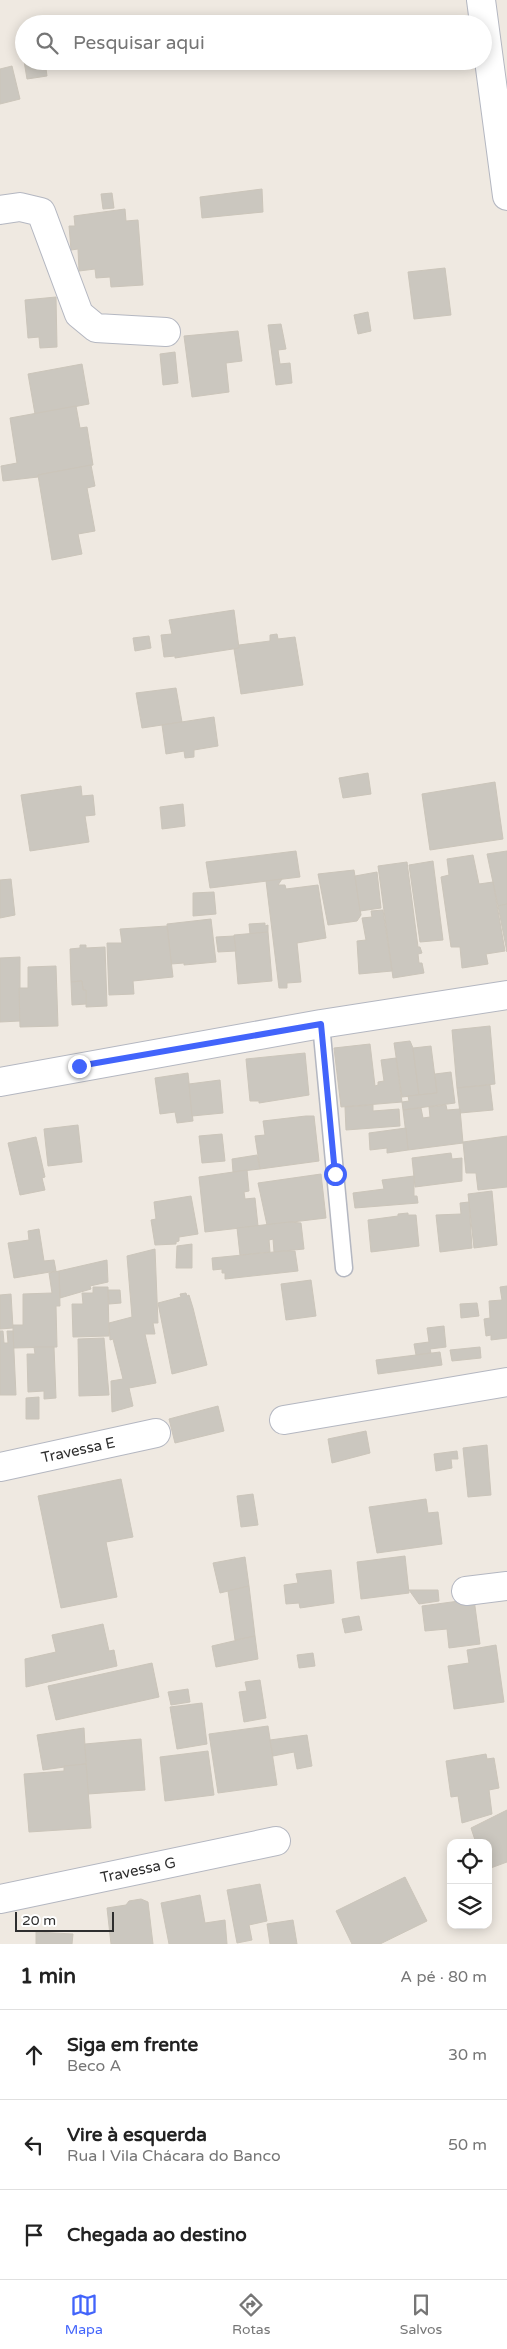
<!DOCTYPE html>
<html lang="pt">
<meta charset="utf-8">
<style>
:root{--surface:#fff;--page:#f2f2f2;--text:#222;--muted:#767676;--line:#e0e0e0;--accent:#4264fb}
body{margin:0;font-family:"Varela Round",sans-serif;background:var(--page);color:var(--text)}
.controls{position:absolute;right:15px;bottom:15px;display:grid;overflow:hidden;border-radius:10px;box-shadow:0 2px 12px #0003}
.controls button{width:45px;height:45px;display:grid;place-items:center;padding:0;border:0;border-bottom:1px solid var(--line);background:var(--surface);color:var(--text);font:25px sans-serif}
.scale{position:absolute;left:15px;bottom:12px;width:99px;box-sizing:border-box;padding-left:5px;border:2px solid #2e2e2e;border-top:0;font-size:14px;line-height:18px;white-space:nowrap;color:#2e2e2e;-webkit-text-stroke:4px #fff;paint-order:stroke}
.stop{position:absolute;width:15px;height:15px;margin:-11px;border:4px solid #4264fb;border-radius:50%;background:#fff}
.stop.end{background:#4264fb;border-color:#fff;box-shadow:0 1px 5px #0008}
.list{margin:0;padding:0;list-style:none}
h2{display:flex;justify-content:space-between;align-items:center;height:65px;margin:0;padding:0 20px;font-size:21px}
h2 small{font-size:16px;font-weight:400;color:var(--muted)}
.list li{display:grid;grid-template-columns:32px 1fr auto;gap:15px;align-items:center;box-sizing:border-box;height:90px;padding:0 20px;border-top:1px solid var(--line)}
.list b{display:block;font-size:19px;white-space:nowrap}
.list p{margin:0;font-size:16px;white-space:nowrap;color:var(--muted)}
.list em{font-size:16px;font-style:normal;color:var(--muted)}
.icon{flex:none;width:28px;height:28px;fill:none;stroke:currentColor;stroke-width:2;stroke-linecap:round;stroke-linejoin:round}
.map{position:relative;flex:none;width:507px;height:1944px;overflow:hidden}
.search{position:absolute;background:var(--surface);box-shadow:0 2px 12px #0003;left:15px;right:15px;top:15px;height:55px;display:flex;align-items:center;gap:12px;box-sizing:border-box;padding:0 18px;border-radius:28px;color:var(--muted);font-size:19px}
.sheet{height:335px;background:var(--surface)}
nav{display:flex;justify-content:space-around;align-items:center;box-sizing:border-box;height:70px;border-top:1px solid var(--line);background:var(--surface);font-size:14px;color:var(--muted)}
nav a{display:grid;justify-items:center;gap:2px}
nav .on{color:var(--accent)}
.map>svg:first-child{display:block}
.building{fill:#cbc7bf;stroke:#cbc5ba}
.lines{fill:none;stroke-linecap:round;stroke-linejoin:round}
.lane-casing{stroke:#b4b7c1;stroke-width:19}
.street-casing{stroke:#b4b7c1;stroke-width:30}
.lane{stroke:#fff;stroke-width:16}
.street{stroke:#fff;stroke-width:28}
.route{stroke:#4264fb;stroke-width:6}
.labels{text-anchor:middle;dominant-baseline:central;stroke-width:4.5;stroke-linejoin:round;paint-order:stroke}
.street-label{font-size:15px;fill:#2e2e2e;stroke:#fff}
</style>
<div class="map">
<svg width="507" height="1944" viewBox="0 0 507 1944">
<rect width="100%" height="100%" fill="#efe9e1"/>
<g class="building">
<polygon points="24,61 45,61 47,76 27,79"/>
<polygon points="12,66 20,99 0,104 0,69"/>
<polygon points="262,189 263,212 202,218 200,197"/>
<polygon points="112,193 114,208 103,209 101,194"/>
<polygon points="125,209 126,221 138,220 143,285 111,287 110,277 96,278 95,269 79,271 78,249 71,250 69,226 75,226 74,216"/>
<polygon points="445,268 451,315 414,319 408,272"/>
<polygon points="56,297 57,347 40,348 39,337 28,338 25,300"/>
<polygon points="368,312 371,331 358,334 354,315"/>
<polygon points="281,324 286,349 278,350 280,364 290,363 292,383 276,385 268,325"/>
<polygon points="238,331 242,361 226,363 229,392 192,397 184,336"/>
<polygon points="175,352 178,383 163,385 160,354"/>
<polygon points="82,364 89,404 35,414 28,374"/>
<polygon points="76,406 80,428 87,427 93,465 38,475 38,477 3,481 1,466 17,463 10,418"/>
<polygon points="91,465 95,486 87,488 95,531 78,534 82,554 52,560 38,475"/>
<polygon points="234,610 239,648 175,658 175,656 164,657 161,635 172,634 169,620"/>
<polygon points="277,634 278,639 295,637 303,685 241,694 234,649 239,648 239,645 270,641 270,635"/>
<polygon points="149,636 151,648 135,651 133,638"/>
<polygon points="176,688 182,722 142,728 136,693"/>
<polygon points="214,717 218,746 194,750 194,757 185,758 184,751 166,754 162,725"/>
<polygon points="368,773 371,794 343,798 339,778"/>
<polygon points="495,782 503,839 430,850 422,794"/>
<polygon points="81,786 82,796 93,795 95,815 85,816 89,842 30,851 21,795"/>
<polygon points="183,804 185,826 162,829 160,807"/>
<polygon points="296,851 300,877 210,888 206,862"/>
<polygon points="507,851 507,904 498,906 487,854"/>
<polygon points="473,855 479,884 493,882 505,951 486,954 488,964 462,968 460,947 451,947 441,877 449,875 447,859"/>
<polygon points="433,861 443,940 420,942 409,865"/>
<polygon points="407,862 418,947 420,947 422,953 418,954 419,963 422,963 424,973 393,978 378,866"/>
<polygon points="354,870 361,915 357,921 328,925 318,874"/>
<polygon points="377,872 381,908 360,911 355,876"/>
<polygon points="11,879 15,915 0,918 0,880"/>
<polygon points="282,879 278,885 285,885 286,889 318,885 326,938 297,943 301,982 287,983 287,988 279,988 266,881"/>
<polygon points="214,892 216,914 193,916 193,893"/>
<polygon points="507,904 507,952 498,906"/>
<polygon points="383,910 392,971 359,974 357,941 366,940 362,918 372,917 371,911"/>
<polygon points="211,919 216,962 184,965 184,963 171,964 167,924"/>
<polygon points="265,923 265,926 268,925 268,932 250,934 249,924"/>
<polygon points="167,926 173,977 133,981 134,994 109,995 107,943 122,943 120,929"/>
<polygon points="268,932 272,981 238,984 234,935"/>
<polygon points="234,936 236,951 218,952 216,937"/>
<polygon points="80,945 86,945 86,948 105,947 107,1006 86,1007 86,990 83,990 82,981 71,982 70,949 80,948"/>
<polygon points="20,957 20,1021 0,1022 0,958"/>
<polygon points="56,966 58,1026 20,1027 19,988 28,988 28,967"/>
<polygon points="82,981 83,990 86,990 86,1004 72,1005 71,982"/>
<polygon points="490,1026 495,1084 457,1088 452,1030"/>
<polygon points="410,1041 413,1048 419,1095 402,1097 394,1043"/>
<polygon points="370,1044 375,1086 378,1085 378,1082 384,1081 381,1060 396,1058 402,1102 341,1107 334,1048"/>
<polygon points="431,1046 437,1093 419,1095 413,1048"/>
<polygon points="305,1053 309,1095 259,1103 259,1101 250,1101 246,1059"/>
<polygon points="451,1072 455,1103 403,1110 402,1102 409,1101 408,1096 437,1093 435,1074"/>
<polygon points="188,1073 193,1121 177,1123 175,1112 160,1114 155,1078"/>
<polygon points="220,1080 223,1113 192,1116 189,1084"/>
<polygon points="490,1085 493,1110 460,1113 457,1088"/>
<polygon points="373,1105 373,1111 399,1109 400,1126 346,1130 345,1107"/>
<polygon points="446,1105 447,1110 460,1109 463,1143 408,1150 403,1110 421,1108 423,1118 430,1117 429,1107"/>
<polygon points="306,1116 314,1116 319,1161 260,1169 255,1136 265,1135 263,1121"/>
<polygon points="78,1125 82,1162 48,1166 44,1129"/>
<polygon points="406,1128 408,1150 387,1153 387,1148 370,1150 369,1133"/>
<polygon points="222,1134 225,1161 202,1163 199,1136"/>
<polygon points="507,1136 507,1187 478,1190 476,1173 466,1173 463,1142"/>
<polygon points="36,1137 45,1177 42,1178 45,1190 20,1195 8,1143"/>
<polygon points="451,1153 452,1159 462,1158 462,1181 415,1187 412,1158"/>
<polygon points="257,1155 260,1169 233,1172 232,1159"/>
<polygon points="247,1170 249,1191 244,1192 245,1199 255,1198 258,1226 205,1232 199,1177"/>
<polygon points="321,1174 326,1218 267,1225 258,1183"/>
<polygon points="414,1176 414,1196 417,1196 418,1203 355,1208 353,1193 384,1189 382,1180"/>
<polygon points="492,1191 497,1245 474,1248 468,1194"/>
<polygon points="191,1196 198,1234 179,1237 179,1241 176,1242 176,1244 155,1245 151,1220 156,1219 154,1202"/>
<polygon points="469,1202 472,1248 440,1252 436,1215 461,1214 460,1203"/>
<polygon points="408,1213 408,1215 416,1215 419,1246 371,1252 368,1220 398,1216 398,1214"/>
<polygon points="289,1222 301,1223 304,1249 274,1252 273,1239 269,1240 270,1252 240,1255 237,1228"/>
<polygon points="39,1229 44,1261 54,1260 56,1271 14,1278 8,1243 29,1240 28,1231"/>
<polygon points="192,1244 192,1268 176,1268 177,1246"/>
<polygon points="155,1249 158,1323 153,1323 155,1334 145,1334 156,1383 129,1388 133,1406 112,1412 111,1381 123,1379 113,1339 110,1340 109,1323 132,1317 127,1256"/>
<polygon points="284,1251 295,1251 298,1271 225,1279 225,1273 222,1273 222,1269 213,1270 212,1258"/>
<polygon points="107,1260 108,1282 90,1286 91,1289 60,1298 59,1271"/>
<polygon points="59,1271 60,1306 56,1306 57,1347 13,1348 13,1325 23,1325 23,1294 52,1293 49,1273"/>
<polygon points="311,1280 316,1316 286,1320 281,1284"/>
<polygon points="507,1286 507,1338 491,1340 491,1335 486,1336 484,1319 490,1318 489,1301 502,1300 500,1287"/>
<polygon points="93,1287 108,1287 109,1336 73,1337 72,1304 83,1304 82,1293 93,1293"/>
<polygon points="108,1290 120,1290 121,1303 109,1304"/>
<polygon points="186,1293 187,1296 189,1295 193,1308 207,1365 172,1374 158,1303 181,1297 180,1294"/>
<polygon points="11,1294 13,1328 0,1329 0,1295"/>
<polygon points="477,1303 479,1316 461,1318 460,1304"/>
<polygon points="444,1326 446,1347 430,1349 431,1353 416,1355 414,1344 429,1342 427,1328"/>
<polygon points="0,1331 3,1331 4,1343 8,1343 7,1331 13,1331 16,1395 0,1395"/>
<polygon points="104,1338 109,1395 79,1396 78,1339"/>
<polygon points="34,1347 54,1347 56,1398 44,1399 44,1391 28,1392 27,1354 35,1354"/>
<polygon points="480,1347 481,1358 452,1361 450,1350"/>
<polygon points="440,1352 442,1365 378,1374 376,1360"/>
<polygon points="39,1397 39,1419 26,1419 26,1398"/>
<polygon points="218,1406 224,1431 175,1443 169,1419"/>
<polygon points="366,1431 370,1453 332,1463 328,1439"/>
<polygon points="487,1445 491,1495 468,1497 463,1448"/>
<polygon points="457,1451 458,1459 451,1459 452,1468 436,1471 434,1454"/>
<polygon points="121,1479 133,1537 106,1542 117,1597 61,1608 38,1496"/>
<polygon points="253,1494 258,1525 241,1527 237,1496"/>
<polygon points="426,1499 428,1513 438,1512 442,1544 377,1553 369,1507"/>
<polygon points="405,1556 409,1593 361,1599 357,1562"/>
<polygon points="245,1557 249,1586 220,1593 213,1563"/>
<polygon points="331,1570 334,1603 300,1608 299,1603 286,1604 284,1585 298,1583 296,1574"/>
<polygon points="249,1586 255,1636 235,1640 228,1591"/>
<polygon points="409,1590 438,1590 439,1601 419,1604"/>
<polygon points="474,1599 480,1644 449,1648 447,1629 425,1631 422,1606"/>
<polygon points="359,1616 362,1630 345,1633 342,1619"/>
<polygon points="103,1624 109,1651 114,1650 117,1666 26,1687 25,1659 56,1652 52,1635"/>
<polygon points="255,1636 258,1659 216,1667 212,1646"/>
<polygon points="496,1645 504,1702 454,1709 448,1666 469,1663 467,1650"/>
<polygon points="313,1653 315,1666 299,1668 297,1655"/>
<polygon points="152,1663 159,1697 56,1720 48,1686"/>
<polygon points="260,1680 266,1718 244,1722 239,1692 247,1691 245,1682"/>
<polygon points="188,1689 190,1702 171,1705 168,1692"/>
<polygon points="202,1703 207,1744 177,1749 170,1707"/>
<polygon points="268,1726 277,1785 218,1793 209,1734"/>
<polygon points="84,1728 86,1764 43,1770 37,1735"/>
<polygon points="307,1735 312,1766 297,1769 294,1752 273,1756 270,1740"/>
<polygon points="141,1739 145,1790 88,1794 85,1744"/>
<polygon points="208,1751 214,1795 165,1801 160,1757"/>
<polygon points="486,1754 487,1759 494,1758 499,1788 489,1790 492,1814 462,1823 458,1796 451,1797 446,1761"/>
<polygon points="86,1764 91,1828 29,1832 24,1774 64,1771 64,1766"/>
<polygon points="507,1810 507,1862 488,1869 488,1843 476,1843 471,1828"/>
<polygon points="405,1877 427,1921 380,1944 352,1944 336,1911"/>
<polygon points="260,1884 267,1921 249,1925 252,1940 237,1943 227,1890"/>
<polygon points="200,1895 205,1923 225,1920 227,1944 169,1944 161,1903"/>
<polygon points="141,1899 148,1902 153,1944 111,1944 107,1908 126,1905 129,1901"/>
<polygon points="293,1920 297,1944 270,1944 267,1924"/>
<polygon points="36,1932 73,1934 72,1944 36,1944"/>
</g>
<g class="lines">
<g class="lane-casing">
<polyline id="lane" points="321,1024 344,1268"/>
</g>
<g class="street-casing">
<g id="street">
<polyline points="481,0 507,196"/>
<polyline points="0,210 20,207 41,212 79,314 96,328 166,332"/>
<polyline points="0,1082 321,1024 507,995"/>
<polyline points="284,1420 507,1382"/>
<path id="s1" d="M 0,1467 L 156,1433"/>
<polyline points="466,1591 507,1586"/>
<path id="s2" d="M 0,1899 L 276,1841"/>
</g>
</g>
<use href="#lane" class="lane"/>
<use href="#street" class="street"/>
</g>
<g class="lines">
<polyline class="route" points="79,1066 321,1024 335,1174"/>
</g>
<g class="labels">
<g class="street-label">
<text stroke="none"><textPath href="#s1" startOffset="80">Travessa E</textPath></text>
<text stroke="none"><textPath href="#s2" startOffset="141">Travessa G</textPath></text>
</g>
</g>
</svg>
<div class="controls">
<button><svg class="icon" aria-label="locate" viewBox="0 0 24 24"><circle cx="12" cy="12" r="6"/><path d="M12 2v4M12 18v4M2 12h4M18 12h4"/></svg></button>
<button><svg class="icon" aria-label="layers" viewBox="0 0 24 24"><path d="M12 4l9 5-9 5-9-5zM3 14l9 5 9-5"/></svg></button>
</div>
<div class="scale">20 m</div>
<div class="stop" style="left:335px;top:1174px"></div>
<div class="stop end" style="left:79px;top:1066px"></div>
<div class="search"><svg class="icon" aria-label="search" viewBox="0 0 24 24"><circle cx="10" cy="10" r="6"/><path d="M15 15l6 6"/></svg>Pesquisar aqui</div>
</div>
<section class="sheet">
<h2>1 min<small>A pé · 80 m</small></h2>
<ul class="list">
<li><svg class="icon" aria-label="ahead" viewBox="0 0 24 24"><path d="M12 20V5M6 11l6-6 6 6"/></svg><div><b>Siga em frente</b><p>Beco A</p></div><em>30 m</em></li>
<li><svg class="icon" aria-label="left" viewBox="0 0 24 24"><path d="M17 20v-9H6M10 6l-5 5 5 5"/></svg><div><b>Vire à esquerda</b><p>Rua I Vila Chácara do Banco</p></div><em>50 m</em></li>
<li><svg class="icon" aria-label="arrive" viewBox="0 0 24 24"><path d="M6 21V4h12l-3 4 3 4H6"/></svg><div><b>Chegada ao destino</b></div></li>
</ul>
</section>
<nav>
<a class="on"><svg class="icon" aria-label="map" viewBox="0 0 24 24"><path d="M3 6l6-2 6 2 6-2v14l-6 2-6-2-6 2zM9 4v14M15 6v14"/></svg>Mapa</a>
<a><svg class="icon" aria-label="directions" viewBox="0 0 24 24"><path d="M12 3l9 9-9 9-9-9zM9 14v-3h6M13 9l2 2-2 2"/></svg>Rotas</a>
<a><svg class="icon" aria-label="saved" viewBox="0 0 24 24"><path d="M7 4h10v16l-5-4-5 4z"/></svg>Salvos</a>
</nav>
